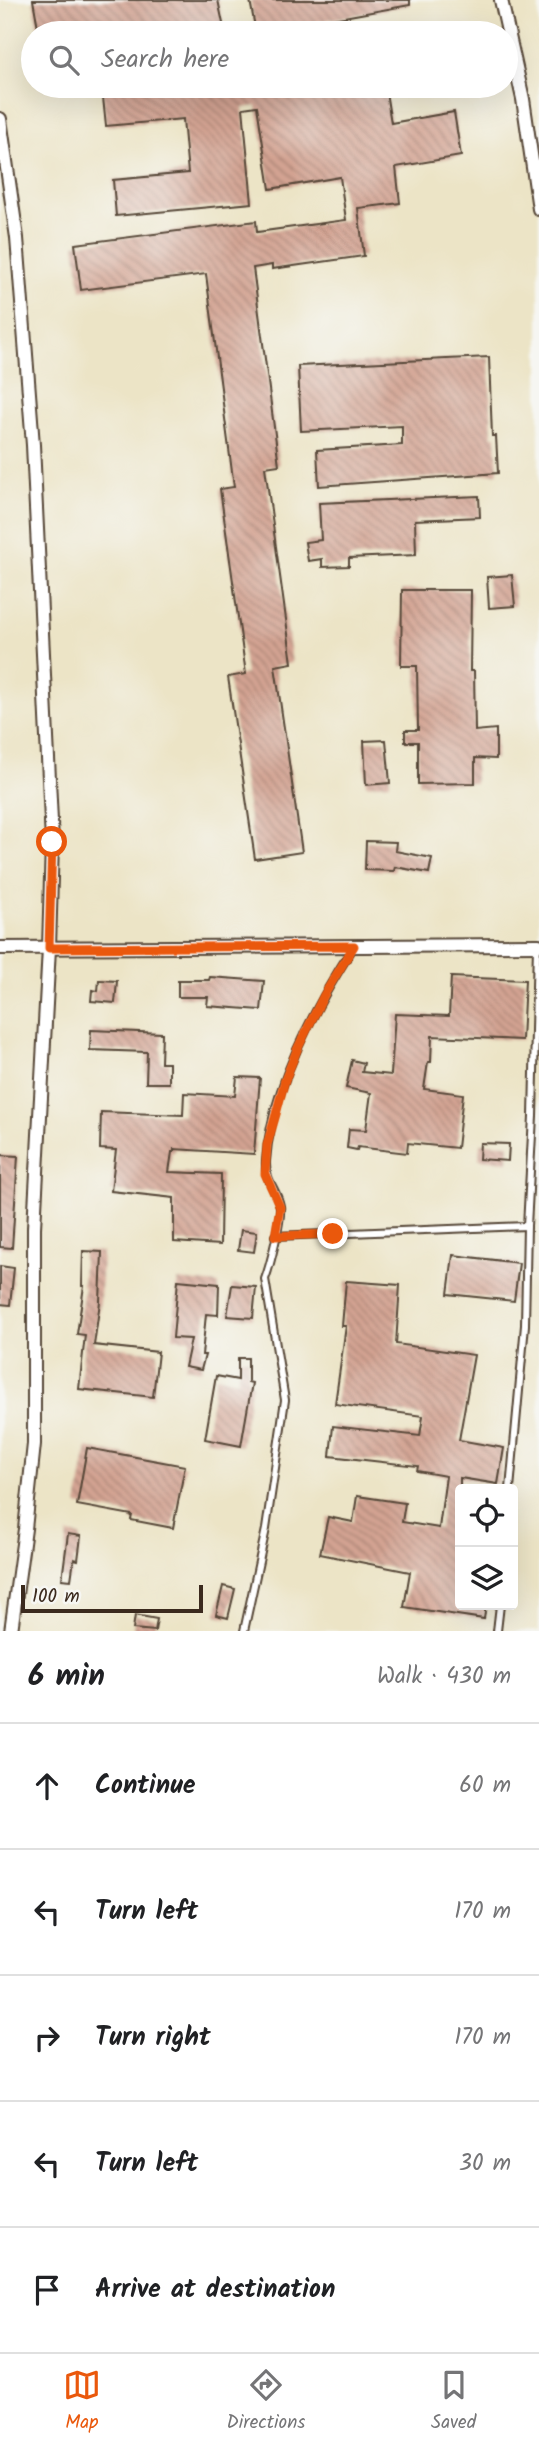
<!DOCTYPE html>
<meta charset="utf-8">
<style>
:root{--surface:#fff;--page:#f6f6f6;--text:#202124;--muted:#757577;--line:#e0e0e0;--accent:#ea580c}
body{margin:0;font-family:Kalam,sans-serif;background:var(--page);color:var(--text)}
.controls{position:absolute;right:21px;bottom:21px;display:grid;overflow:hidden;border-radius:7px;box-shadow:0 7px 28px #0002}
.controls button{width:63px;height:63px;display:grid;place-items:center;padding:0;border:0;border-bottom:2px solid var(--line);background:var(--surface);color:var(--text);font:35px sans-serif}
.scale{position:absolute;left:21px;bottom:18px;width:182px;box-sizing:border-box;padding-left:7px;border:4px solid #3b2a1e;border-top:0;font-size:19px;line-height:24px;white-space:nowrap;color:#3b2a1e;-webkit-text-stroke:5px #f6f6f2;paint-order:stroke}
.stop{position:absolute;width:21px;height:21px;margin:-16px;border:5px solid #ea580c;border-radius:50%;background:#fff}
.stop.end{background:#ea580c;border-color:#fff;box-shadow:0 2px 7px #0008}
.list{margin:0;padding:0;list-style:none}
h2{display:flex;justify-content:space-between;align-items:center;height:91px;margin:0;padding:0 28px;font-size:30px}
h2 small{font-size:23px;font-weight:400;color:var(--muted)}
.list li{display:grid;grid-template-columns:46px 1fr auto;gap:21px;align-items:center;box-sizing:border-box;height:126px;padding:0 28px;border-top:2px solid var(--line)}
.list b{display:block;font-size:26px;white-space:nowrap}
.list em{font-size:23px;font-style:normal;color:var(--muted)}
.icon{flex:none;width:38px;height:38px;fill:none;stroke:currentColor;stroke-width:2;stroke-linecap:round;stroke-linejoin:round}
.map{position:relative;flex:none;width:539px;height:1631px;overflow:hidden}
.search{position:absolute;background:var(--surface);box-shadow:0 7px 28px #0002;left:21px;right:21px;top:21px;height:77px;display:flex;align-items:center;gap:18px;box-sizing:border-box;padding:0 24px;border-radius:38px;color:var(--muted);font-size:26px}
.sheet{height:721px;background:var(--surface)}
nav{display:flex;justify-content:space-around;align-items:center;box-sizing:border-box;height:98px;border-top:2px solid var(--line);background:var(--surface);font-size:19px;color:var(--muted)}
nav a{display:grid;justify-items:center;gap:4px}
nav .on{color:var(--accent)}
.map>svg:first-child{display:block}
.building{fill:url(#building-back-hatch)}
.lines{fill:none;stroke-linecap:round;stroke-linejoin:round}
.lane-casing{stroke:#564637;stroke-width:10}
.street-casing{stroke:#564637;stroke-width:16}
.lane{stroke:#fff;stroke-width:6}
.street{stroke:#fff;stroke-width:12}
.route{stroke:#ea580c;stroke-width:9}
</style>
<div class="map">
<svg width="539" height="1631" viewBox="0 0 539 1631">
<defs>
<pattern id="building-back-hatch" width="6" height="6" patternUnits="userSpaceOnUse" patternTransform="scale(1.75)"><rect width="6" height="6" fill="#d3a392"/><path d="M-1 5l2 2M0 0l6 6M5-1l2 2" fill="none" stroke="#ac8577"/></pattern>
</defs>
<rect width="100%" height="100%" fill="#f6f6f2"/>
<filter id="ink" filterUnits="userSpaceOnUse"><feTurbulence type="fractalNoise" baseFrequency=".0143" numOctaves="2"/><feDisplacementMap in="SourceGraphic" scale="14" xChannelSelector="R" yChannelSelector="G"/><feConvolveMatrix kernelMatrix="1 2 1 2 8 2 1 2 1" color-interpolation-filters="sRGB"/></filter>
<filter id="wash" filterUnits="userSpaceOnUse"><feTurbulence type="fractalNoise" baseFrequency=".00686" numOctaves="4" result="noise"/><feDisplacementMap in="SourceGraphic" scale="28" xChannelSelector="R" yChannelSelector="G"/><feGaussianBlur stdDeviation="1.57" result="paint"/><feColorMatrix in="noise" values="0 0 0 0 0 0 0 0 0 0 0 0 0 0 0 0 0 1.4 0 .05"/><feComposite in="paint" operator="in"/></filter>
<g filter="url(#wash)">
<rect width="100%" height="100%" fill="#ece4c6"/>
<g id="blocks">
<g class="building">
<polygon points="33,0 218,0 225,33 39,33"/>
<polygon points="250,0 410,0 410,5 256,33"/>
<polygon points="125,86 385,86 391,123 454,112 461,156 396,167 400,203 358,208 364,256 272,269 272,265 253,268 279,465 265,467 292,663 275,666 302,852 255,859 228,677 246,674 220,489 234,487 206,274 81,290 75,244 256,221 257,232 346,220 340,177 270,189 257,106 243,108 252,203 116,216 113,180 188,173 183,119 106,126 102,88"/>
<polygon points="489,357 492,436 496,436 498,473 319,486 317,450 402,445 402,426 301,431 298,366"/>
<polygon points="479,496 480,517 415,520 416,555 349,558 349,566 322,567 322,559 308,561 305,542 321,540 319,503"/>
<polygon points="512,575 515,606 489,608 487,577"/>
<polygon points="402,590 471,590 470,671 474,671 475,731 496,729 496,759 475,758 475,783 418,784 418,742 405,742 405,730 418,730 417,666 401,666"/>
<polygon points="386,740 390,783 366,785 364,741"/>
<polygon points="366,841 396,842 395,851 432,858 429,873 395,867 394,871 365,870"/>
<polygon points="210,977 264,981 261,1010 207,1006 208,997 178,997 178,980 209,980"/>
<polygon points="451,977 525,980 522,1040 432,1036 431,1062 428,1062 424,1089 463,1094 457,1148 408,1143 407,1153 358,1147 357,1150 347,1148 349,1129 366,1130 371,1093 346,1088 352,1060 364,1063 362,1072 391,1075 395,1014 449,1016"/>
<polygon points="99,980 117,981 115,1003 91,1001 92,990 98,991"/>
<polygon points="91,1030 162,1033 161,1063 169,1063 169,1083 146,1083 147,1052 90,1050"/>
<polygon points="237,1077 260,1078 254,1154 174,1149 174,1152 172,1152 169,1172 221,1174 220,1245 174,1242 174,1198 111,1191 116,1150 100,1149 101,1112 183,1115 184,1093 235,1096"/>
<polygon points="480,1143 509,1144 508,1161 479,1159"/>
<polygon points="0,1155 18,1156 12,1248 0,1247"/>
<polygon points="241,1230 257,1232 254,1252 238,1250"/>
<polygon points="83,1251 102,1252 100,1302 94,1345 158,1352 153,1397 79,1389 85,1335 77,1334 84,1286 82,1286"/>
<polygon points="453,1255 519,1263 514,1301 448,1294"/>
<polygon points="0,1266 14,1268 10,1305 0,1304"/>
<polygon points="178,1280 219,1284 218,1315 206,1314 202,1355 205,1355 201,1370 185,1367 191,1339 173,1338"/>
<polygon points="346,1281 400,1285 396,1344 474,1355 459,1440 504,1448 498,1484 460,1478 460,1605 486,1605 484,1619 404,1607 410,1572 320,1554 328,1517 353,1522 357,1496 405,1503 402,1522 439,1528 446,1476 417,1471 418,1466 330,1456 333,1426 420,1436 423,1416 335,1404 346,1326 342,1326"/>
<polygon points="232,1285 256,1287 253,1318 227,1316"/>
<polygon points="238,1358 248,1358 248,1382 252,1383 241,1446 205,1439 216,1376 238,1380"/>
<polygon points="87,1448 185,1466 173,1528 131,1520 132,1515 77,1505"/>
<polygon points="68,1534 81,1536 78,1560 74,1559 71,1580 62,1579"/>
<polygon points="223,1586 235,1589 228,1618 216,1615"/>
<polygon points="135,1615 157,1619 155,1631 133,1629"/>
</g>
</g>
</g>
<g filter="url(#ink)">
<use href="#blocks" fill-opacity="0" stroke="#564637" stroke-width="2"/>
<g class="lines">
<g class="lane-casing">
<g id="lane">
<polyline points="275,1236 527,1226"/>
<polyline points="510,1489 525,1325 527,1226 533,1116 537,945"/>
<path d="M 244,1631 L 266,1529 L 285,1400 L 265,1279 C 270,1266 282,1219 280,1206 C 277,1189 265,1182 266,1161 C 271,1088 315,1007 354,946"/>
<polyline points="497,1631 500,1605"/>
</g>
</g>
<g class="street-casing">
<g id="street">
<polyline points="501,0 523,99 539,209"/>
<polyline points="0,119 17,238 33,445 52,842 49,948 34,1228 34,1444 25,1529 11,1631"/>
<polyline points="0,948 539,945"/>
</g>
</g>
<use href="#lane" class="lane"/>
<use href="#street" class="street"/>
</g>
</g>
<g class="lines" filter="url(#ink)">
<polyline class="route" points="52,842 49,948 354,946 324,995 297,1050 285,1080 276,1114 267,1145 265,1174 280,1207 275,1236 333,1234"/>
</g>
</svg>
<div class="controls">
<button><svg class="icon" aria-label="locate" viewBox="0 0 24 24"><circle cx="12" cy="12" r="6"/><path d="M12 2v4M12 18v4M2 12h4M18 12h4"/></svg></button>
<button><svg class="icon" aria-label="layers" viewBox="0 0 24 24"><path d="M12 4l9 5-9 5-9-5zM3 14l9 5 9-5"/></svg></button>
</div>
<div class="scale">100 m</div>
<div class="stop" style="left:52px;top:842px"></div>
<div class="stop end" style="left:333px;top:1234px"></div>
<div class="search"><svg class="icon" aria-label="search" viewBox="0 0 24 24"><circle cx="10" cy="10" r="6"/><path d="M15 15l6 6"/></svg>Search here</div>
</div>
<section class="sheet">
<h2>6 min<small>Walk · 430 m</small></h2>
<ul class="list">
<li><svg class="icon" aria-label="ahead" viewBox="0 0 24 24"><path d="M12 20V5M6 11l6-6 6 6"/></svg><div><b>Continue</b></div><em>60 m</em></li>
<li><svg class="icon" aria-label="left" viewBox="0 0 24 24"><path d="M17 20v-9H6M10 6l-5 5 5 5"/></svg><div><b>Turn left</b></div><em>170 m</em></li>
<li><svg class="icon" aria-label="right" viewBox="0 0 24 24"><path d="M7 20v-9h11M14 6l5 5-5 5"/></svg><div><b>Turn right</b></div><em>170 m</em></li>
<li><svg class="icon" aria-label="left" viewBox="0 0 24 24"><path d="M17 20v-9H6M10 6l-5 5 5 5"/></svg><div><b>Turn left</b></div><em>30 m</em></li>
<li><svg class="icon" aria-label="arrive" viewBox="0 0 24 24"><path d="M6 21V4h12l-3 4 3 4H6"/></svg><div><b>Arrive at destination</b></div></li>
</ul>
</section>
<nav>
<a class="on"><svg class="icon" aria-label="map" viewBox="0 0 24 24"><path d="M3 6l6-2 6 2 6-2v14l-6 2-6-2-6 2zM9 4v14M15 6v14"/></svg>Map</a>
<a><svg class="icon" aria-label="directions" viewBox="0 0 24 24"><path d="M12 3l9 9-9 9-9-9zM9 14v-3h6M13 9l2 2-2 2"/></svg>Directions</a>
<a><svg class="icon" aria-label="saved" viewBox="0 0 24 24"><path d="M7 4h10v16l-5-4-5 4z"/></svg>Saved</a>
</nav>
